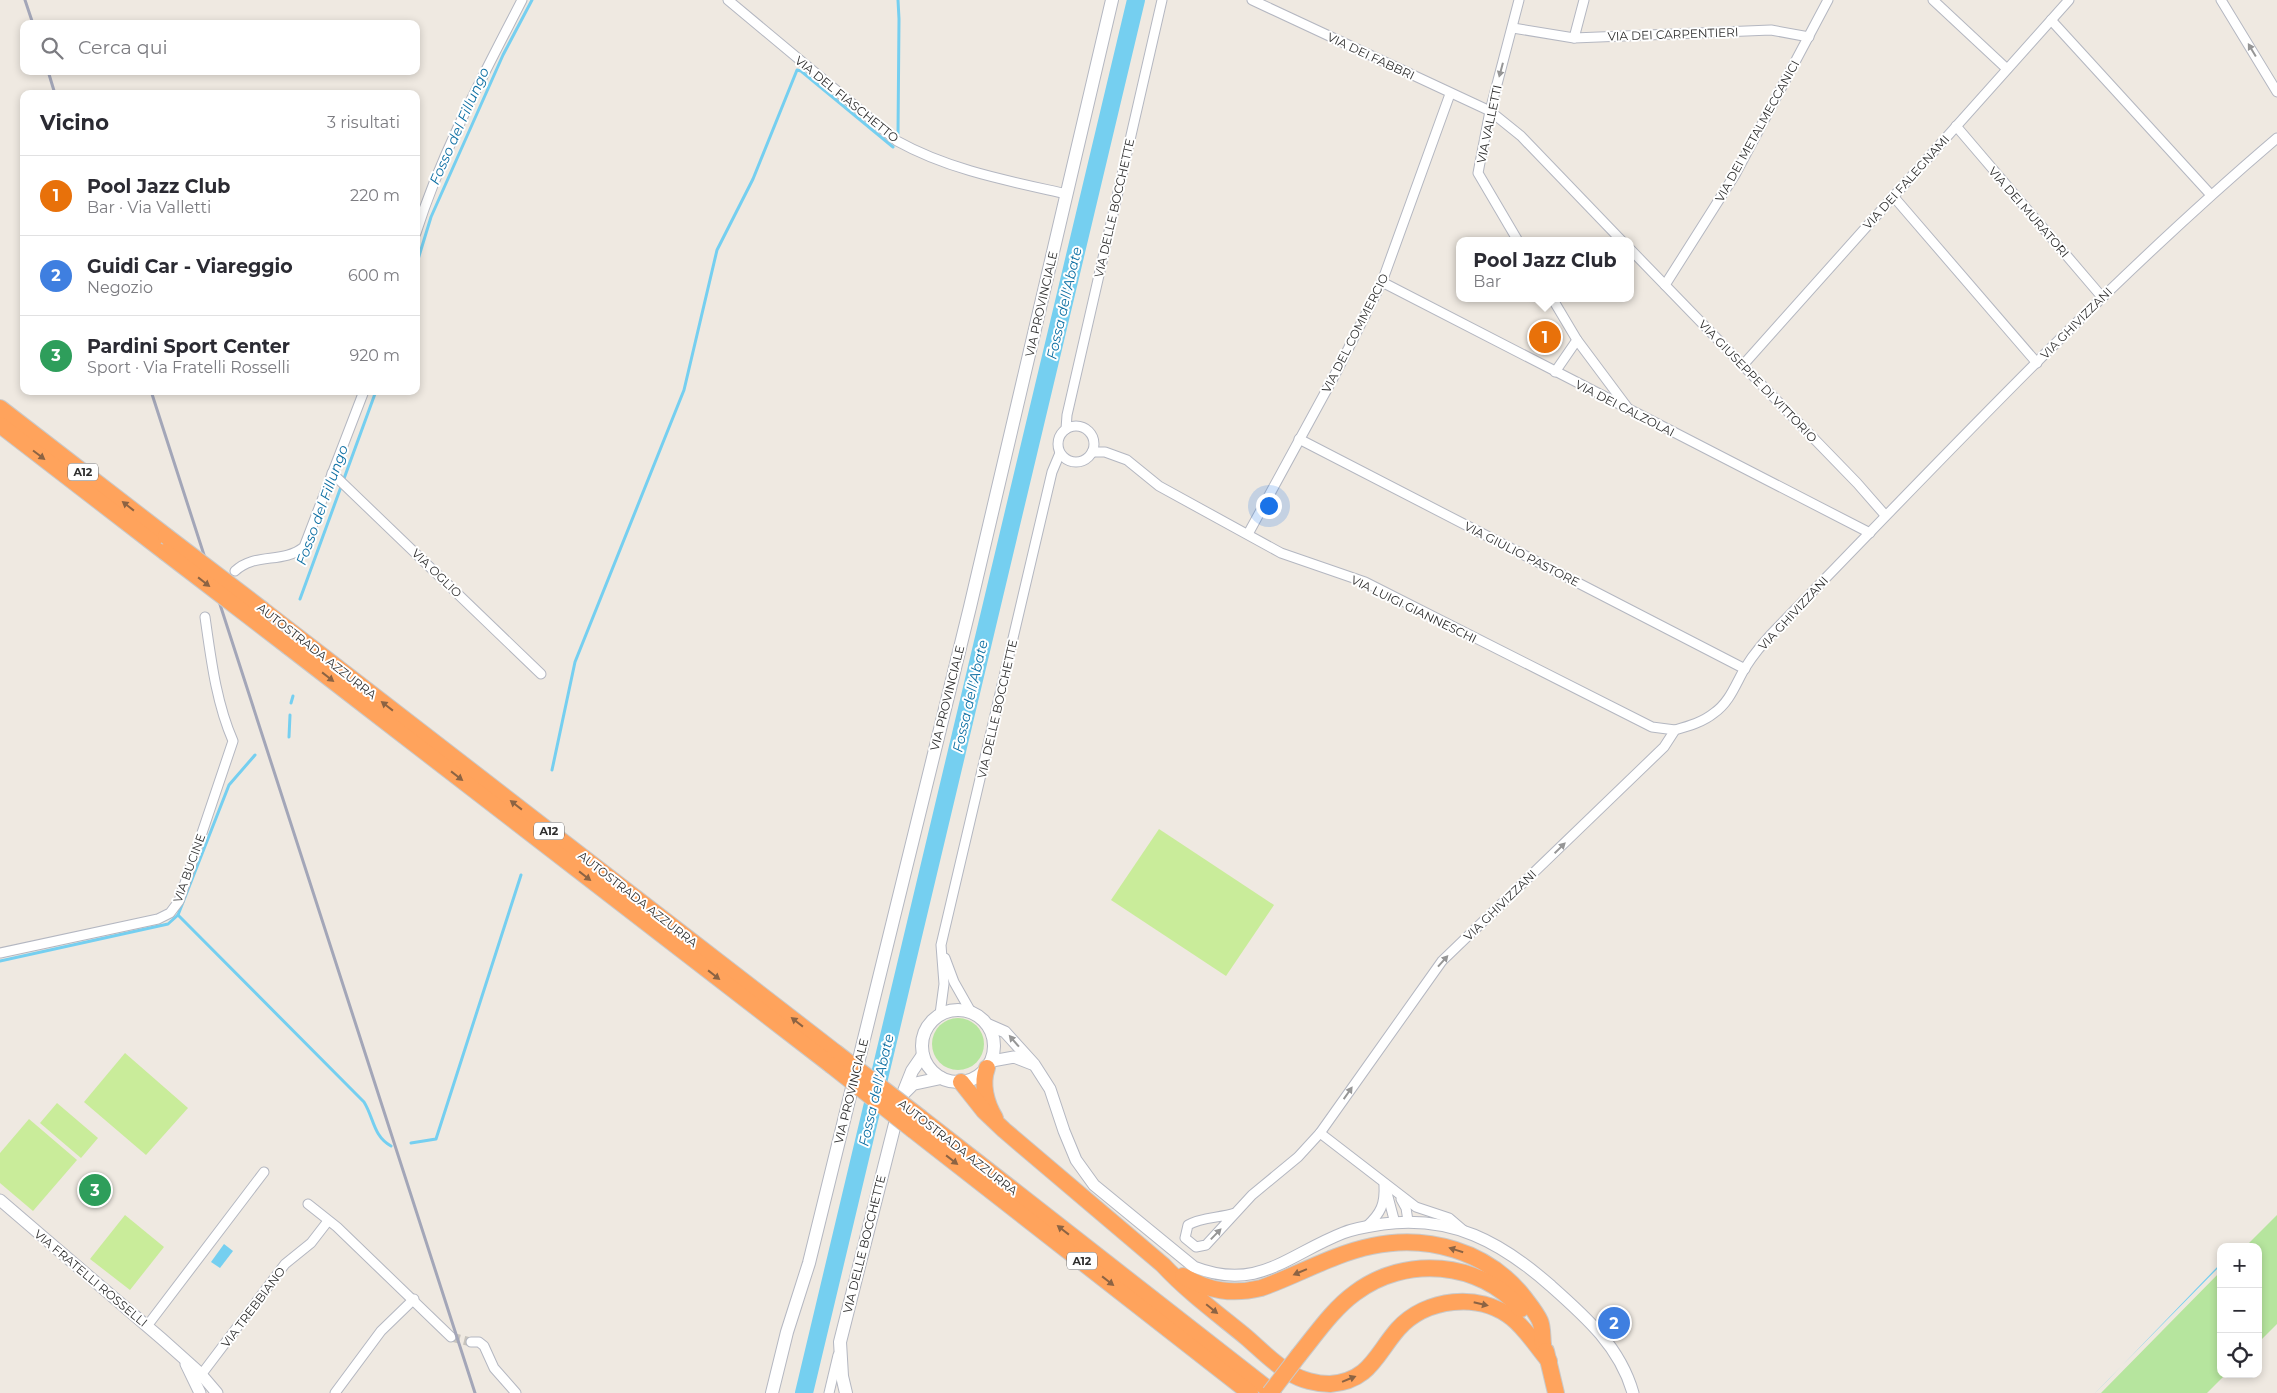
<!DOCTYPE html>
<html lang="it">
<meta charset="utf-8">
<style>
:root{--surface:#fff;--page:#f7f7f7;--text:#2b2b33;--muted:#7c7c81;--line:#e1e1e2;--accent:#0f766e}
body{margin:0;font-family:Montserrat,sans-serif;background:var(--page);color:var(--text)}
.controls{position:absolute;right:15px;bottom:15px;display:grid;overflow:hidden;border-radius:10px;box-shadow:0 2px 8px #0003}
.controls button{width:45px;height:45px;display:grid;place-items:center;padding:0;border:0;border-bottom:1px solid var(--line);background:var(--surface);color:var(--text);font:25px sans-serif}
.you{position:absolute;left:1268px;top:505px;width:18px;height:18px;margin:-12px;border:4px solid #fff;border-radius:50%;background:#1a73e8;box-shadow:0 0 0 8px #1a73e833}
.badge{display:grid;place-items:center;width:32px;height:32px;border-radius:50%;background:var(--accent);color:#fff;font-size:16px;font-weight:700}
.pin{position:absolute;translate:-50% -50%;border:2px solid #fff;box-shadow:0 1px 5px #0006}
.popup{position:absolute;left:1456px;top:237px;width:178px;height:65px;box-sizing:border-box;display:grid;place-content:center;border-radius:10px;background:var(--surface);filter:drop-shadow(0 1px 4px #0005);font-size:16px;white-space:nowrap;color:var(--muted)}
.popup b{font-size:19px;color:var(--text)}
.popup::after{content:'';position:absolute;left:50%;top:100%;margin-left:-10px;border:10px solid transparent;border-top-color:var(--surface)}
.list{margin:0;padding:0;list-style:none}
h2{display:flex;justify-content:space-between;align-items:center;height:65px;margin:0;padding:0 20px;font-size:21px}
h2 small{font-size:16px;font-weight:400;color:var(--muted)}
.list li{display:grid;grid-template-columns:32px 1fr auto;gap:15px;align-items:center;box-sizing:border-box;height:80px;padding:0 20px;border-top:1px solid var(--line)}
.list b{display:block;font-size:19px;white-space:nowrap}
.list p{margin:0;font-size:16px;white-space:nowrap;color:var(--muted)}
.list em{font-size:16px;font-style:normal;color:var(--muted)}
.icon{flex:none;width:28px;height:28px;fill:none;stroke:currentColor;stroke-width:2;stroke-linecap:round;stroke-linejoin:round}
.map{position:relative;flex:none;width:2277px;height:1393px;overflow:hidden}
.search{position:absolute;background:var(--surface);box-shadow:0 2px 8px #0003;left:20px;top:20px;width:400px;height:55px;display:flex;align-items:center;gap:12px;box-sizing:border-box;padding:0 18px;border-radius:10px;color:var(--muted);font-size:19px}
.panel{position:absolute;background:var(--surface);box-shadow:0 2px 8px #0003;left:20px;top:90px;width:400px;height:305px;border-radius:10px}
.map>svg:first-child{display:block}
.green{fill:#b6e59e}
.pitch{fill:#c9ec9a}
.water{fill:#75cff0}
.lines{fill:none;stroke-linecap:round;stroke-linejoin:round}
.stream{stroke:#75cff0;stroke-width:3}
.river{stroke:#75cff0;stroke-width:18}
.minor-tunnel{stroke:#c8c4bd;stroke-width:9;stroke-dasharray:9 4.5;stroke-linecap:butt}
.minor-casing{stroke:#b4b7c1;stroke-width:11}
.tertiary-casing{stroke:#b4b7c1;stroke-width:13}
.secondary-casing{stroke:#b4b7c1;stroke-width:14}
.motorway-casing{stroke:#c9c9c9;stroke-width:18}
.minor{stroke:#fff;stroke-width:9}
.tertiary{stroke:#fff;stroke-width:11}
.secondary{stroke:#fff;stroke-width:12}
.motorway{stroke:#ffa35c;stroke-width:16}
.rail{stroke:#a3a6b8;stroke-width:3}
.motorway-bridge-casing{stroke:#c9c9c9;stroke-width:18;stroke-linecap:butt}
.motorway-bridge{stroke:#ffa35c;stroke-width:16}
.oneway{fill:#969696}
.oneway2{fill:#8c6343}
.labels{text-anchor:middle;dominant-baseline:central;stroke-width:4;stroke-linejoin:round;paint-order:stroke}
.shield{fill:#fff;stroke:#6d6d6d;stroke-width:1}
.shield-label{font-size:11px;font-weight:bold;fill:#2e2e2e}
.street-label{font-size:12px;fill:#2e2e2e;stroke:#fff}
.water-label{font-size:14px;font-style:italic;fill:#0d6fa3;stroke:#fff}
</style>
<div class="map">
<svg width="2277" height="1393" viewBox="0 0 2277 1393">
<rect width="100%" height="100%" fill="#efe9e1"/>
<g class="green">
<circle cx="958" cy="1044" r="26"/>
<polygon points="2277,1215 2277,1324 2258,1343 2258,1247 2245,1247"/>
<polygon points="2221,1271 2221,1374 2226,1374 2207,1393 2101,1393"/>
</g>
<g class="pitch">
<polygon points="1159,829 1274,905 1226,976 1111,900"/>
<polygon points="125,1053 188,1108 146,1155 84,1102"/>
<polygon points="57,1103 98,1138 81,1158 40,1123"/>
<polygon points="29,1119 77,1160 33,1211 0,1183 0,1153"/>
<polygon points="125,1215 164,1247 130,1290 90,1259"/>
</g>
<g class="water">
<polygon points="224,1244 233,1251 220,1268 211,1262"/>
<polygon points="2221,1263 2221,1265 2095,1393 2110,1378"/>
</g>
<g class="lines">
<g class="stream">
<polyline points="898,0 899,19 898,134"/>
<polyline points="416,266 431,217 503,55 532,0"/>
<polyline points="300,599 376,391"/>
<polyline points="291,703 293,696"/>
<polyline points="289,737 290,715"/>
<polyline points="552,770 575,662 684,390 717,250 753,179 797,70 801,71 893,147"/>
<path d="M 178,915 L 364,1102 C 374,1118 373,1136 391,1146"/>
<polyline points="0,961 168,924 178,915 229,785 255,755"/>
<polyline points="411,1143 436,1139 521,875"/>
</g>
<polyline class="river" points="804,1393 1136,0"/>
<polyline class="minor-tunnel" points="451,1337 471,1342"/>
<g class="minor-casing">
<g id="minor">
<path d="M 728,0 L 897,141 C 949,170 1009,181 1067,194"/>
<polyline points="1252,0 1490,111 1521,136 1622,241"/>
<polyline points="1584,0 1574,38 1771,30 1809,37"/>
<polyline points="1933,0 2007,69"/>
<polyline points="2221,0 2277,92"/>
<polyline points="2051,20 2211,195"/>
<polyline points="1513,28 1574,38"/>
<polyline points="1956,126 2102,297"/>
<polyline points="1893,196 2037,363"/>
<path d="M 416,233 C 442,151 483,76 522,0"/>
<polyline points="1518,241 1478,173 1490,111 1519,0"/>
<polyline points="1630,249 1857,483 1885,515"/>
<polyline points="1382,282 1870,533"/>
<polyline points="1665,285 1736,173 1828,0"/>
<polyline points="1552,298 1577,340 1627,407"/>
<polyline points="1743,365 2069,0"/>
<polyline points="1555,372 1577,340"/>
<circle cx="1076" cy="444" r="18"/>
<polyline points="1066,429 1067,415 1162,0"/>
<polyline points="1299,439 1745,669"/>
<polyline points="1092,452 1105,452 1127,460 1159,486 1281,553 1365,582 1652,727 1675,730"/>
<polyline points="332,473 541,674"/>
<polyline points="1248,534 1338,369 1382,282 1450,94"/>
<path d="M 235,571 C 255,552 283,564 304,547 L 364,391"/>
<path d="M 0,953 L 158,919 L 170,913 L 179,901 L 233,741 C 216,702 211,659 205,617"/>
<polyline points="945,958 954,982 971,1012"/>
<polyline points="940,1014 944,984 941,945 1052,472 1060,453"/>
<polyline points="1320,1133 1416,1207 1449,1218 1463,1230"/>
<polyline points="1387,1193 1395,1223"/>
<polyline points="1401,1199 1406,1208 1408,1221"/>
<polyline points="308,1204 337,1227 451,1337"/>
<path d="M 1235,1213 C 1220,1218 1201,1217 1188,1225 L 1185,1238 L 1196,1247 L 1206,1245 L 1252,1195 L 1298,1157 L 1320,1133 L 1442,961 L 1664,747 L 1675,730 C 1689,726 1703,722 1714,713 C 1730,702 1736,683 1745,668 C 1756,650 1769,636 1783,622 C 1944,457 2101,288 2277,138"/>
<path d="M 1367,1226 C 1381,1213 1385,1204 1384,1185"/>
<polyline points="147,1326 264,1172"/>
<polyline points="471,1342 479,1342 484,1346 494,1368 516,1393"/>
<polyline points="199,1372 204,1371 285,1264 311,1243 328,1221"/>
<polyline points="335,1393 381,1331 414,1299"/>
<polyline points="829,1393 838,1355"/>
</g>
</g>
<g class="tertiary-casing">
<g id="tertiary">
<path d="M 989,1025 L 1005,1032 L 1034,1064 L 1050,1089 L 1064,1131 L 1076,1160 L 1094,1185 L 1194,1267 C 1258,1292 1287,1255 1343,1233 C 1355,1228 1370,1226 1383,1224 C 1452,1215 1501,1242 1551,1286 C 1586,1317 1620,1347 1633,1393"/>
<polyline points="992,1061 1014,1057 1032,1064"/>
<polyline points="0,1200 162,1339 199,1372 217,1393"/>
<polyline points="186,1364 200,1393"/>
</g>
</g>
<g class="secondary-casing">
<g id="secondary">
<circle cx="958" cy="1046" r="36"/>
<polyline points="903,1094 913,1084 941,1078"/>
<polyline points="772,1393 787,1332 809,1263 970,607 1112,0"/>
<polyline points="846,1393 842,1376 840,1342 902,1096 912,1071 923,1055"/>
</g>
</g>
<g class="motorway-casing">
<g id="motorway">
<polyline points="0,408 166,536"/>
<polyline points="0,425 165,552"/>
<polyline points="263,610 835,1052"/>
<polyline points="289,647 831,1065"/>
<path d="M 987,1068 C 981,1084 986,1103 995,1118"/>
<path d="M 961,1082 L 984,1111 L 1004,1130 L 1163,1265 C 1188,1292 1218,1314 1246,1337 C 1260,1349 1274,1364 1290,1373 C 1301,1380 1317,1384 1330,1384 C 1370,1381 1376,1354 1398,1329 C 1426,1298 1479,1292 1512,1318 C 1526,1329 1537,1347 1549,1361"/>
<polyline points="921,1118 1273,1393"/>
<polyline points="913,1130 1250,1393"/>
<path d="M 1183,1276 C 1209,1291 1232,1295 1261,1288 C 1298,1275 1333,1254 1372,1246 C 1427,1234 1487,1251 1523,1296 C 1529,1304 1536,1312 1540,1321 C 1543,1328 1542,1337 1543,1344"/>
<polyline points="1546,1351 1556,1393"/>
<path d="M 1299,1355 C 1316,1334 1333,1309 1355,1293 C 1405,1255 1480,1261 1521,1309"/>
</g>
</g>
<use href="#minor" class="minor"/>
<use href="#tertiary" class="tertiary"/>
<use href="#secondary" class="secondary"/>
<use href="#motorway" class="motorway"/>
<g class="rail">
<polyline points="25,0 33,24"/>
<polyline points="48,71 55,94"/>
<polyline points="151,391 475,1393"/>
</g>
<g class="motorway-bridge-casing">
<g id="motorway-bridge">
<polyline points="166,536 263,610"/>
<polyline points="165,552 289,647"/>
<polyline points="835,1052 921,1118"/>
<polyline points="831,1065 913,1130"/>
<polyline points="1270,1393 1299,1355"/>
</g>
</g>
<use href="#motorway-bridge" class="motorway-bridge"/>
</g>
<defs><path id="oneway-solid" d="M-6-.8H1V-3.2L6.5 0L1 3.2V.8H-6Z" transform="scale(1.25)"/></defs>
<g class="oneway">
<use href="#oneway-solid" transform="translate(2252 50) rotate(-121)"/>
<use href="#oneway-solid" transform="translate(1501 70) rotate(105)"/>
<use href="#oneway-solid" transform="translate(1560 848) rotate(-44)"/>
<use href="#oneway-solid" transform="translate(1443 961) rotate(-48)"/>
<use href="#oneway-solid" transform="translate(1014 1041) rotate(-131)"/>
<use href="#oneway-solid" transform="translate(1348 1093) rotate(-55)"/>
<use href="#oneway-solid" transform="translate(1216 1234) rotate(-46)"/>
</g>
<g class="oneway2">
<use href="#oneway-solid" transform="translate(39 455) rotate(37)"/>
<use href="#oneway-solid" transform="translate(128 506) rotate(-142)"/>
<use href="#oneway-solid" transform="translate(204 582) rotate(38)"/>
<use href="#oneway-solid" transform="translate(328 677) rotate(38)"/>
<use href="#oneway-solid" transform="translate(387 706) rotate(-142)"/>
<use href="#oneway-solid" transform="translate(457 776) rotate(38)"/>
<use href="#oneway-solid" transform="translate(516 805) rotate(-142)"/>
<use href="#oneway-solid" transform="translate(585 876) rotate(38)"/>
<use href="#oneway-solid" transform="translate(714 975) rotate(38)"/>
<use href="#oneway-solid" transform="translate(797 1022) rotate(-142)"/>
<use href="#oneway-solid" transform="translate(952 1160) rotate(38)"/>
<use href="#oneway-solid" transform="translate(1063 1230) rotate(-142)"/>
<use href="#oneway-solid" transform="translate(1456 1250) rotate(-163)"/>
<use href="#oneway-solid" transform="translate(1300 1272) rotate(157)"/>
<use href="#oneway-solid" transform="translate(1108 1281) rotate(38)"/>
<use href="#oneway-solid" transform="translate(1481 1304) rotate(13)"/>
<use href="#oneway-solid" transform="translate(1212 1309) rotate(39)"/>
<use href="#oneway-solid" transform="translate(1349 1379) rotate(-22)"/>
</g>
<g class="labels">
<g class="shield">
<rect x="68" y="463.5" width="30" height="17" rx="4"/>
<rect x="534" y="822.5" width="30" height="17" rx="4"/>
<rect x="1067" y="1252.5" width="30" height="17" rx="4"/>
</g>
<g class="shield-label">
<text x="83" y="472">A12</text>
<text x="549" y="831">A12</text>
<text x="1082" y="1261">A12</text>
</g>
<g class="street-label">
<text transform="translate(1673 34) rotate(-2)">VIA DEI CARPENTIERI</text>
<text transform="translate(1371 56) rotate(25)">VIA DEI FABBRI</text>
<text transform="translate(847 99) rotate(39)">VIA DEL FIASCHETTO</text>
<text transform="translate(1489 124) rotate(-78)">VIA VALLETTI</text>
<text transform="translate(1757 131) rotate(-61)">VIA DEI METALMECCANICI</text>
<text transform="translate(1906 182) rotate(-48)">VIA DEI FALEGNAMI</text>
<text transform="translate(1114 208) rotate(-77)">VIA DELLE BOCCHETTE</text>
<text transform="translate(2029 212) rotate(49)">VIA DEI MURATORI</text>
<text transform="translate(1041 304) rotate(-77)">VIA PROVINCIALE</text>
<text transform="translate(2076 323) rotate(-45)">VIA GHIVIZZANI</text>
<text transform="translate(1355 333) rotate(-63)">VIA DEL COMMERCIO</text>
<text transform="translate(1758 381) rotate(46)">VIA GIUSEPPE DI VITTORIO</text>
<text transform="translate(1625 408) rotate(27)">VIA DEI CALZOLAI</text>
<text transform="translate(1522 554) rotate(27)">VIA GIULIO PASTORE</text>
<text transform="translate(437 573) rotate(44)">VIA OGLIO</text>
<text transform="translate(1414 609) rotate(26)">VIA LUIGI GIANNESCHI</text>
<text transform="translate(1793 613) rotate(-47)">VIA GHIVIZZANI</text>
<text transform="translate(317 651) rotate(38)">AUTOSTRADA AZZURRA</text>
<text transform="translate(947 698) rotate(-76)">VIA PROVINCIALE</text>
<text transform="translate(997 709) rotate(-77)">VIA DELLE BOCCHETTE</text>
<text transform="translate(189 868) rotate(-70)">VIA BUCINE</text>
<text transform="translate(638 899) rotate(38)">AUTOSTRADA AZZURRA</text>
<text transform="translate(1500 905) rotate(-44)">VIA GHIVIZZANI</text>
<text transform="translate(851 1091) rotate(-76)">VIA PROVINCIALE</text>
<text transform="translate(958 1147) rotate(38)">AUTOSTRADA AZZURRA</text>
<text transform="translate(864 1244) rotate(-76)">VIA DELLE BOCCHETTE</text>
<text transform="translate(91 1278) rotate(40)">VIA FRATELLI ROSSELLI</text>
<text transform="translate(253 1307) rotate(-53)">VIA TREBBIANO</text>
</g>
<g class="water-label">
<text transform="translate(459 126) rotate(-66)">Fosso del Fillungo</text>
<text transform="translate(1064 303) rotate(-77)">Fossa dell'Abate</text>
<text transform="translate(322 505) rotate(-70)">Fosso del Fillungo</text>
<text transform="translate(970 696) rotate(-77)">Fossa dell'Abate</text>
<text transform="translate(876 1090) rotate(-77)">Fossa dell'Abate</text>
</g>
</g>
</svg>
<div class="controls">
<button>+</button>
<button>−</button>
<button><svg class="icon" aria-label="locate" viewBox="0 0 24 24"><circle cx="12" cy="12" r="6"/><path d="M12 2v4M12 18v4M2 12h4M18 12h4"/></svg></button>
</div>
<div class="you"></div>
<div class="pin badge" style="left:1545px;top:337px;background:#e8710a">1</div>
<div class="popup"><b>Pool Jazz Club</b>Bar</div>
<div class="pin badge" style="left:1614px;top:1323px;background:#3f7fe0">2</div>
<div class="pin badge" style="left:95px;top:1190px;background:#2e9e5b">3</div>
<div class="search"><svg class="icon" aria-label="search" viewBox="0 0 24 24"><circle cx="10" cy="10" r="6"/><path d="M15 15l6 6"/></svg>Cerca qui</div>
<section class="panel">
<h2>Vicino<small>3 risultati</small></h2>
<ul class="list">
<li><span class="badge" style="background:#e8710a">1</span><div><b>Pool Jazz Club</b><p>Bar · Via Valletti</p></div><em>220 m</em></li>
<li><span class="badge" style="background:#3f7fe0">2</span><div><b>Guidi Car - Viareggio</b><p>Negozio</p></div><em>600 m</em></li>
<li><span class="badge" style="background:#2e9e5b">3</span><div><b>Pardini Sport Center</b><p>Sport · Via Fratelli Rosselli</p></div><em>920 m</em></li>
</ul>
</section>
</div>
